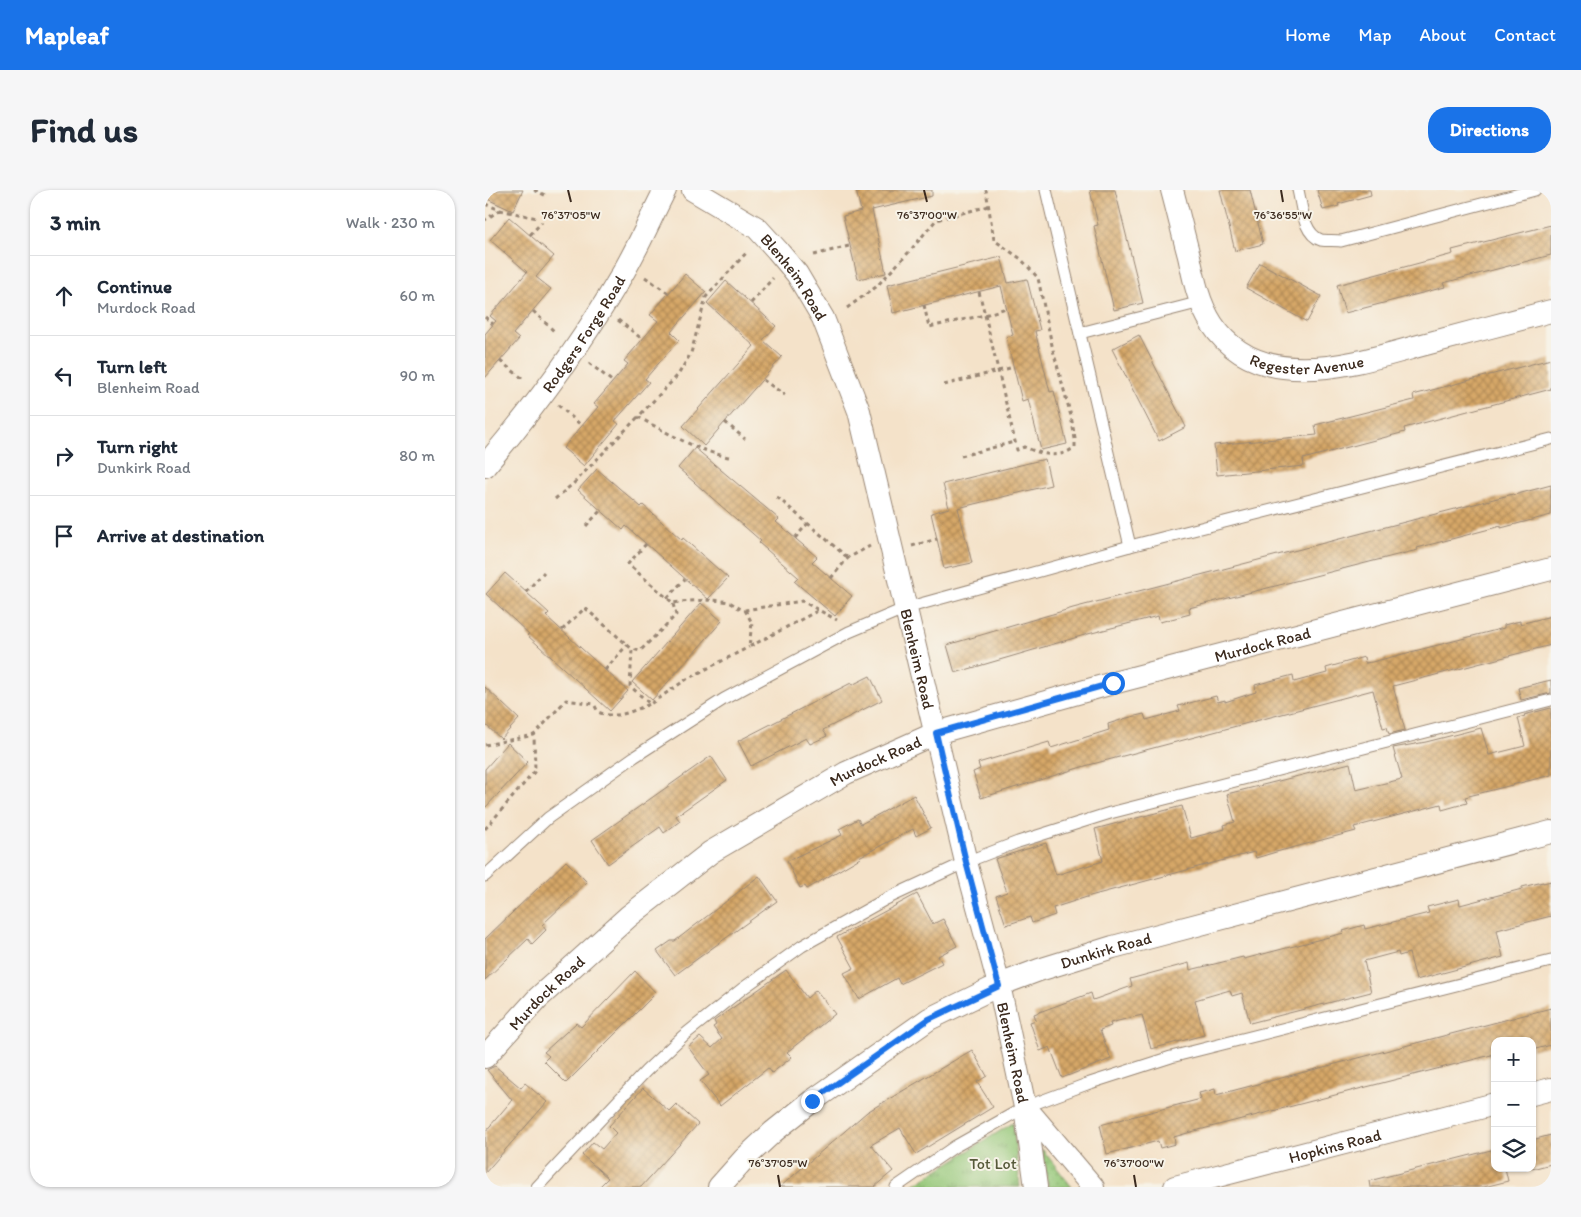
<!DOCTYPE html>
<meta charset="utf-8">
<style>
:root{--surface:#fff;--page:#f6f6f7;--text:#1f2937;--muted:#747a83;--line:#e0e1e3;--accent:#1a73e8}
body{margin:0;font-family:Itim,sans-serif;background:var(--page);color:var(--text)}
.controls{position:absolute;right:15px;bottom:15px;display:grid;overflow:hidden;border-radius:10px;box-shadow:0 1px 4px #0004}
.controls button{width:45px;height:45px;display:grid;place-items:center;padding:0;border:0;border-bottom:1px solid var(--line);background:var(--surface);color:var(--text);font:25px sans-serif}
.stop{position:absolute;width:15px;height:15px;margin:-11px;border:4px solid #1a73e8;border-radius:50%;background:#fff}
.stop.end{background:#1a73e8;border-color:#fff;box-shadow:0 1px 5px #0008}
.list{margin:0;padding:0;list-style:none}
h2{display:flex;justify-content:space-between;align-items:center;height:65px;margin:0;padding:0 20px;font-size:21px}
h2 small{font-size:16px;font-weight:400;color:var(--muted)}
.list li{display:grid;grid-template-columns:32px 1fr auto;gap:15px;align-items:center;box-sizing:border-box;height:80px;padding:0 20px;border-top:1px solid var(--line)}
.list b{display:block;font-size:19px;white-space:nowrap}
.list p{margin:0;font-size:16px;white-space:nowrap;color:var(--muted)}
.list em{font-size:16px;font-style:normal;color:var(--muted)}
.icon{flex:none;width:28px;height:28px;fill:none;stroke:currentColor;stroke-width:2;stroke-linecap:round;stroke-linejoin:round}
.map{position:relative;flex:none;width:1066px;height:997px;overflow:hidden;border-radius:20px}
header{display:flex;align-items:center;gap:30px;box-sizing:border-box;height:70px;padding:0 25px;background:var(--accent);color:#fff}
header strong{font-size:24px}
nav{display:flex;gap:28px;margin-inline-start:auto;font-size:18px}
.intro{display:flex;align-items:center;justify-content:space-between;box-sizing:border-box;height:120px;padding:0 30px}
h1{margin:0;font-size:35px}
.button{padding:12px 22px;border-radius:20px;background:var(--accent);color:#fff;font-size:18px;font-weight:700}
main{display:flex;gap:30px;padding:0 30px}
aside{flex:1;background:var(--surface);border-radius:20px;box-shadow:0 1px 4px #0004}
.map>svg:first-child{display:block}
.grass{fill:url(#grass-dots);stroke:#68794c}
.park{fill:url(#park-tufts);stroke:#68794c}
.building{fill:url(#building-cross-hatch)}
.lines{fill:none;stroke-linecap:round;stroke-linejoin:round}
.service-casing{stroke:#988674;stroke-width:13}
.minor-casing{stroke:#988674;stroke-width:24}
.path{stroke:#988674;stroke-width:3;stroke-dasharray:4 4;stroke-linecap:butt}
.service{stroke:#fff;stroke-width:11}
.minor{stroke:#fff;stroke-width:22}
.route{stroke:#1a73e8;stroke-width:6}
.ticks{fill:none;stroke:#3b2a1e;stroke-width:2}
.labels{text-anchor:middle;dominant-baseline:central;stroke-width:4;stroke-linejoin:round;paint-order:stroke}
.street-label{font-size:16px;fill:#3b2a1e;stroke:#f7f3e8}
.park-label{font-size:16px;fill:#565939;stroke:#f7f3e8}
.ticks-label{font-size:12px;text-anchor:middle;fill:#3b2a1e;stroke:#f7f3e8;stroke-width:4;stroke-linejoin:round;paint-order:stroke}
</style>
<header>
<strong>Mapleaf</strong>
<nav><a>Home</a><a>Map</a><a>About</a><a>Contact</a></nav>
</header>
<div class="intro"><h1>Find us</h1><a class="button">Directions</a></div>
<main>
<aside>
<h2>3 min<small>Walk · 230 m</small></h2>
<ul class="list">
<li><svg class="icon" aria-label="ahead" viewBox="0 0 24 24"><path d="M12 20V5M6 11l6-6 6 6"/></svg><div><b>Continue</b><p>Murdock Road</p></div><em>60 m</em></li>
<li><svg class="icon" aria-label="left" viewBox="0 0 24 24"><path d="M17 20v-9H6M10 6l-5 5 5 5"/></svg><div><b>Turn left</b><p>Blenheim Road</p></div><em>90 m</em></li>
<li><svg class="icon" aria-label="right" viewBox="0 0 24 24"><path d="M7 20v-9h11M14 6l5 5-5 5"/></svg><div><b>Turn right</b><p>Dunkirk Road</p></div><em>80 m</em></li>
<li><svg class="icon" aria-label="arrive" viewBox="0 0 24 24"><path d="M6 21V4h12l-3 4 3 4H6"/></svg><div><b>Arrive at destination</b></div></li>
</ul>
</aside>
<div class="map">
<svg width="1066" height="997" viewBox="0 0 1066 997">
<defs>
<pattern id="grass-dots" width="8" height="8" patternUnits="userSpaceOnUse" patternTransform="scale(1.25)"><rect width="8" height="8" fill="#95c879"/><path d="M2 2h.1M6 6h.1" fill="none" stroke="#7ba363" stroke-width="1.8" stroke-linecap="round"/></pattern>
<pattern id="park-tufts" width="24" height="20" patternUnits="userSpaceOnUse" patternTransform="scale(1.25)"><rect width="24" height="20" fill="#95c879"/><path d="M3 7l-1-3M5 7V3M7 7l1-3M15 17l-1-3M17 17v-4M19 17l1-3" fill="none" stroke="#7ba363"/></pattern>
<pattern id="building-cross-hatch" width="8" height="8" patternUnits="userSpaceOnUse" patternTransform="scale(1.25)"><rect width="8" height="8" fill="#d6a768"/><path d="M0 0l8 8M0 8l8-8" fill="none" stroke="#af8855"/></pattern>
</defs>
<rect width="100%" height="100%" fill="#f7f3e8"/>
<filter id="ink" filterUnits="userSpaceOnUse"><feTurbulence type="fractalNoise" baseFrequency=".02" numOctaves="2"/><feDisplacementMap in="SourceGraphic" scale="10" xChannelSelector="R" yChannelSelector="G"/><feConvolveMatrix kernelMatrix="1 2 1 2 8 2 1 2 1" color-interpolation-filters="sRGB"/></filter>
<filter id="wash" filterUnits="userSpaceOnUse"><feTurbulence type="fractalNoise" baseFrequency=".0096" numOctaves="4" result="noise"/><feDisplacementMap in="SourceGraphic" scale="20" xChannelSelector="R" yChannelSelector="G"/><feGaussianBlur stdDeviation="1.12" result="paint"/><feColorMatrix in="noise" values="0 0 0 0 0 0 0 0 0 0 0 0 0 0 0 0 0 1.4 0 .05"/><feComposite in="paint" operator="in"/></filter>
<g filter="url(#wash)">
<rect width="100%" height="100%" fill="#f4e2c9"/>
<polygon class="grass" points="557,959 587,997 563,997"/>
<polygon class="park" points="528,933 535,997 425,997"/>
<g id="blocks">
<g class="building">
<polygon points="0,0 38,0 28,21 0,8"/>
<polygon points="371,0 447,0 447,6 387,20 401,83 373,89 358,26 376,21"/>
<polygon points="605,0 630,0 658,113 629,120 609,36 613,35"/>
<polygon points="735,0 765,0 778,54 750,61"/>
<polygon points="832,0 885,0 886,5 853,14 854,16 838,20"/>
<polygon points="24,27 69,66 51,87 66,99 28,144 34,149 0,188 0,144 11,131 5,126 42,82 5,50"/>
<polygon points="1066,35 1066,65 958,93 960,97 860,123 852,95 968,64 967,60"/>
<polygon points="516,67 523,93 542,89 555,140 550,141 565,202 569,201 582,254 556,260 543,209 537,211 521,147 528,145 516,96 408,123 402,95"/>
<polygon points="775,73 836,106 822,132 761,98"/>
<polygon points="200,84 221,102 186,142 194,150 160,189 164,192 130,231 134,234 99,276 78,258 113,217 109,214 143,174 139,171 173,131 165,125"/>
<polygon points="241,91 291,136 278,150 297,167 219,256 198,236 269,156 222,113"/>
<polygon points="654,145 701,237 674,251 627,159"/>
<polygon points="1066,169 1066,199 919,238 920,242 818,269 819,276 732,285 729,255 832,245 830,235 929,210 928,205"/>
<polygon points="210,258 294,329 291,332 332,367 327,372 367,406 350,426 309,391 313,387 274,353 276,351 193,278"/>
<polygon points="560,269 566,295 473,318 487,373 459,379 446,323 464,318 458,294"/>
<polygon points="112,279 156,317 158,315 197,350 198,348 243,388 223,409 141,336 138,340 93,300"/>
<polygon points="1066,295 1066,325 1016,338 1016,336 932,358 933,360 912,365 704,418 705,424 675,432 673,426 603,444 470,483 462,455 588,418 1028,304 1029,305"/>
<polygon points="20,383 64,423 61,426 143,501 125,521 42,445 44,444 1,404"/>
<polygon points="216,413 237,431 167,510 147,492"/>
<polygon points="1066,426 1066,455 908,496 920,540 904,544 902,537 898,538 888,500 600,576 496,608 488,582 495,579 493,573 564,552 566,558 624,540 623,534 642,528 659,524 661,530 695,521 693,516 731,506 733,512 740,510 740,512 771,502 770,495 808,485 809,492 842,483 841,478 879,467 880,473 887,472 1019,438 1019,435 1035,431 1035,434"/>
<polygon points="385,486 397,510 338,540 342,546 325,554 321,548 266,576 253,551 366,493 367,495"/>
<polygon points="1066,490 1066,503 1036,510 1033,498"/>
<polygon points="0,497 34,529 16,549 0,534"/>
<polygon points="1066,518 1066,585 980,607 982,613 957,620 956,614 869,637 871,641 791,662 771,668 769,662 605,706 568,718 570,725 547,733 545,727 521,735 511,706 522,702 510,669 561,653 571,685 618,671 610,639 697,616 706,648 740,639 739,635 750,632 742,604 865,573 871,600 917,589 908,558 941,552 996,538 1004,565 1040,556 1033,528 1040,526 1039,525"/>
<polygon points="23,553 43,572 0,618 0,579"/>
<polygon points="226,566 242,590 191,626 195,631 179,643 175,637 123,674 107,650"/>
<polygon points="429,605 446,638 431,646 428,639 374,667 375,668 322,699 320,696 315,698 302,671 357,645 354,639 373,629 376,634"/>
<polygon points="81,671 102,692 57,735 61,740 47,754 43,749 0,790 0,749"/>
<polygon points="274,686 292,711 190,785 172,761 186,751 190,751"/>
<polygon points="1066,691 1066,726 1012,740 1018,767 931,790 924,763 914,766 913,762 879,771 886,802 765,833 757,803 747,806 745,800 710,810 719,845 666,859 657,825 625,833 626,836 615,840 626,869 577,888 565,857 555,861 545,832 551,830 549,824 606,803 608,810 647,796 645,789 704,773 705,780 758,767 759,769 859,743 858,741 879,735 880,739 944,723 942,717 974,709 975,715 1037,699 1037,697 1058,692 1058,693"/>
<polygon points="432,704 448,734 458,729 472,756 453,766 457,773 415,794 412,788 374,809 359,783 369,778 352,747"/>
<polygon points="301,780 322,808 331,800 350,824 302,862 307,867 287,883 283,878 235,916 215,891 224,885 203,857 215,847 227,858 237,849 228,837 231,835 229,831"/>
<polygon points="150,781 171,803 81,893 59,871 64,866 59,862 91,833 96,837"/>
<polygon points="1066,818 1066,855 1047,860 1047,851 1010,851 1010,864 706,942 689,947 690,954 675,958 673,951 622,964 615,935 716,909 714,903 730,899 731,905"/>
<polygon points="487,860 502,886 492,892 508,917 431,964 415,938 386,955 408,981 389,997 295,997 382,922"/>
<polygon points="10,876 36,898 40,893 62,912 0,983 0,942 27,910 2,880"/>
<polygon points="158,898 184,921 191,914 213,934 156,997 114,997 123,988 97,965 108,952 117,959 131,943 124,936"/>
<polygon points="1066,945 1066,974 1047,979 1047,950"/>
<polygon points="1010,959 1010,978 1020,978 1023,991 999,997 885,997 884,991"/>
</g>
</g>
</g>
<g filter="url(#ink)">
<use href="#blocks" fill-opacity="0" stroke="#988674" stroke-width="1"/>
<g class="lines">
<g class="service-casing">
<g id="service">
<polyline points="561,0 645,356"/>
<path d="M 813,0 C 817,16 818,44 836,50 C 842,51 850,50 856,51 L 1050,0"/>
<polyline points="595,143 716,112"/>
<polyline points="0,686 63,628 149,567 239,509 364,442 421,418 645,356 1066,249"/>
<polyline points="52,997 161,881 198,846 257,799 317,756 401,709 481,672 533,652 625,623 1066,510"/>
<polyline points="411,997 469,957 540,917 602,894 686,867 1066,771"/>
</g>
</g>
<g class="minor-casing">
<g id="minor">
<path id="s1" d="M 208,0 L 272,38 L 292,60 L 312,84 L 338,128 L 374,221 L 481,672 L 514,795 L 540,917 L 551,997"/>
<path id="s2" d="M 687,0 C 693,22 698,44 704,66 C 709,90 714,114 727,134 C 775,207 874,172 941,154 C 983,143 1024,132 1066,121"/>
<path id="s3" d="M 0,276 C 50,217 96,155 135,88 C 152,60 165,29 180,0"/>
<path id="s4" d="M 0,867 L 53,808 L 144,726 L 226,662 L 361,583 L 451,543 L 628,493 L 1066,379"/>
<polyline points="1047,904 1066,899"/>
<polyline points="540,917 608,997"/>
<path id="s5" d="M 234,997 L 259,969 L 288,942 L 327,911 L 444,829 L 514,795 L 554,780 L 628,757 L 1066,642"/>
<path id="s6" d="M 690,997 L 1010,914"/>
</g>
</g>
<g class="path">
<polyline points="49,0 62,6"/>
<polyline points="0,14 15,20 0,30"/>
<polyline points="15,20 52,28"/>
<polyline points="45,45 57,32"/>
<polyline points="329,65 364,56"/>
<polyline points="160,87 183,103"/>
<polyline points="494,102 500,125 521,118"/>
<polyline points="266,113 288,88"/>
<path d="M 439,115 L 444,137 L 500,125 L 532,260 L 539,257 C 557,264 573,270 590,257 L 590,249 L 586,226 L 568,160 L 553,88 L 536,69 L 509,50 L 501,0"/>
<polyline points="362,118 391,97 424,62 451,30 504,16"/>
<polyline points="48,121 70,142"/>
<polyline points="0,127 8,134"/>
<polyline points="133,130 157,149"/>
<polyline points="15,171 37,188"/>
<polyline points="104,173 128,192"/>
<polyline points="278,190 300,205"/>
<polyline points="459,195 529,177"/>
<polyline points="73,215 97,236"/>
<polyline points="240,232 260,249"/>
<polyline points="476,266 529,252"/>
<path d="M 244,267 C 212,261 181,242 153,227 L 193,185 L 206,163 L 221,107 L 262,62"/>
<polyline points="292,307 363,368"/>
<polyline points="70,309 89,293 153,227"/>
<polyline points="101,336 116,320"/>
<polyline points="310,348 323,333"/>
<path d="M 161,354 L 143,374 L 188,413 C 201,411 234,408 246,413 C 251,416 254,419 260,420 L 317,411 L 352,430"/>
<polyline points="427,356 452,349"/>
<polyline points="346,388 363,368 385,356"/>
<polyline points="41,402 59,382"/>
<polyline points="182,408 200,389"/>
<polyline points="188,414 191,425 155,461 147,459 145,496 165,514 202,489 264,457"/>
<polyline points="260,420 267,433 264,457 334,420"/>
<polyline points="77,440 100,418 147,459"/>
<polyline points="120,480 142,455"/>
<path d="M 0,555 L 49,545 L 81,510 L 109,514 L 113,522 C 132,530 147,521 165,514"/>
<polyline points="0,639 50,581 49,545"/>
</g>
<use href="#service" class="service"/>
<use href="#minor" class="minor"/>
</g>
</g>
<g class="lines" filter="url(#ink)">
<polyline class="route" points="327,911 444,829 514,796 481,672 451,543 628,493"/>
</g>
<path class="ticks" d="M 83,0 L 86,12M 439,0 L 442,12M 796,0 L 798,12M 293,985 L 295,997M 649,985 L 651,997"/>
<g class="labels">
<g class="street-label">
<text stroke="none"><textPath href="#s1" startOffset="136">Blenheim Road</textPath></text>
<text stroke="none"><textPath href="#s3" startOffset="165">Rodgers Forge Road</textPath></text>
<text stroke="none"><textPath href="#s2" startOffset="250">Regester Avenue</textPath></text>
<text stroke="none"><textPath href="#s4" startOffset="899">Murdock Road</textPath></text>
<text stroke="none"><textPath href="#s1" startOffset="541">Blenheim Road</textPath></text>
<text stroke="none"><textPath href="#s4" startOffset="494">Murdock Road</textPath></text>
<text stroke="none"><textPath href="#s5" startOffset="460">Dunkirk Road</textPath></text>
<text stroke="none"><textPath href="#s4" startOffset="89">Murdock Road</textPath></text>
<text stroke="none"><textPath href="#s1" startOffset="946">Blenheim Road</textPath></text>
<text stroke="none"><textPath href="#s6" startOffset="165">Hopkins Road</textPath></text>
</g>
<g class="park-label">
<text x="508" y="973">Tot Lot</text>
</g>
</g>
<g class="ticks-label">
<text x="86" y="29">76°37'05"W</text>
<text x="442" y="29">76°37'00"W</text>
<text x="798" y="29">76°36'55"W</text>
<text x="293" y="977">76°37'05"W</text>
<text x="649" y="977">76°37'00"W</text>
</g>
</svg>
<div class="controls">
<button>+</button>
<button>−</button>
<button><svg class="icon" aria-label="layers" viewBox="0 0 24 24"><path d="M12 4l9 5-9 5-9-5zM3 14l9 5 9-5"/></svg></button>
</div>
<div class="stop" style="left:628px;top:493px"></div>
<div class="stop end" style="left:327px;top:911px"></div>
</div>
</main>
